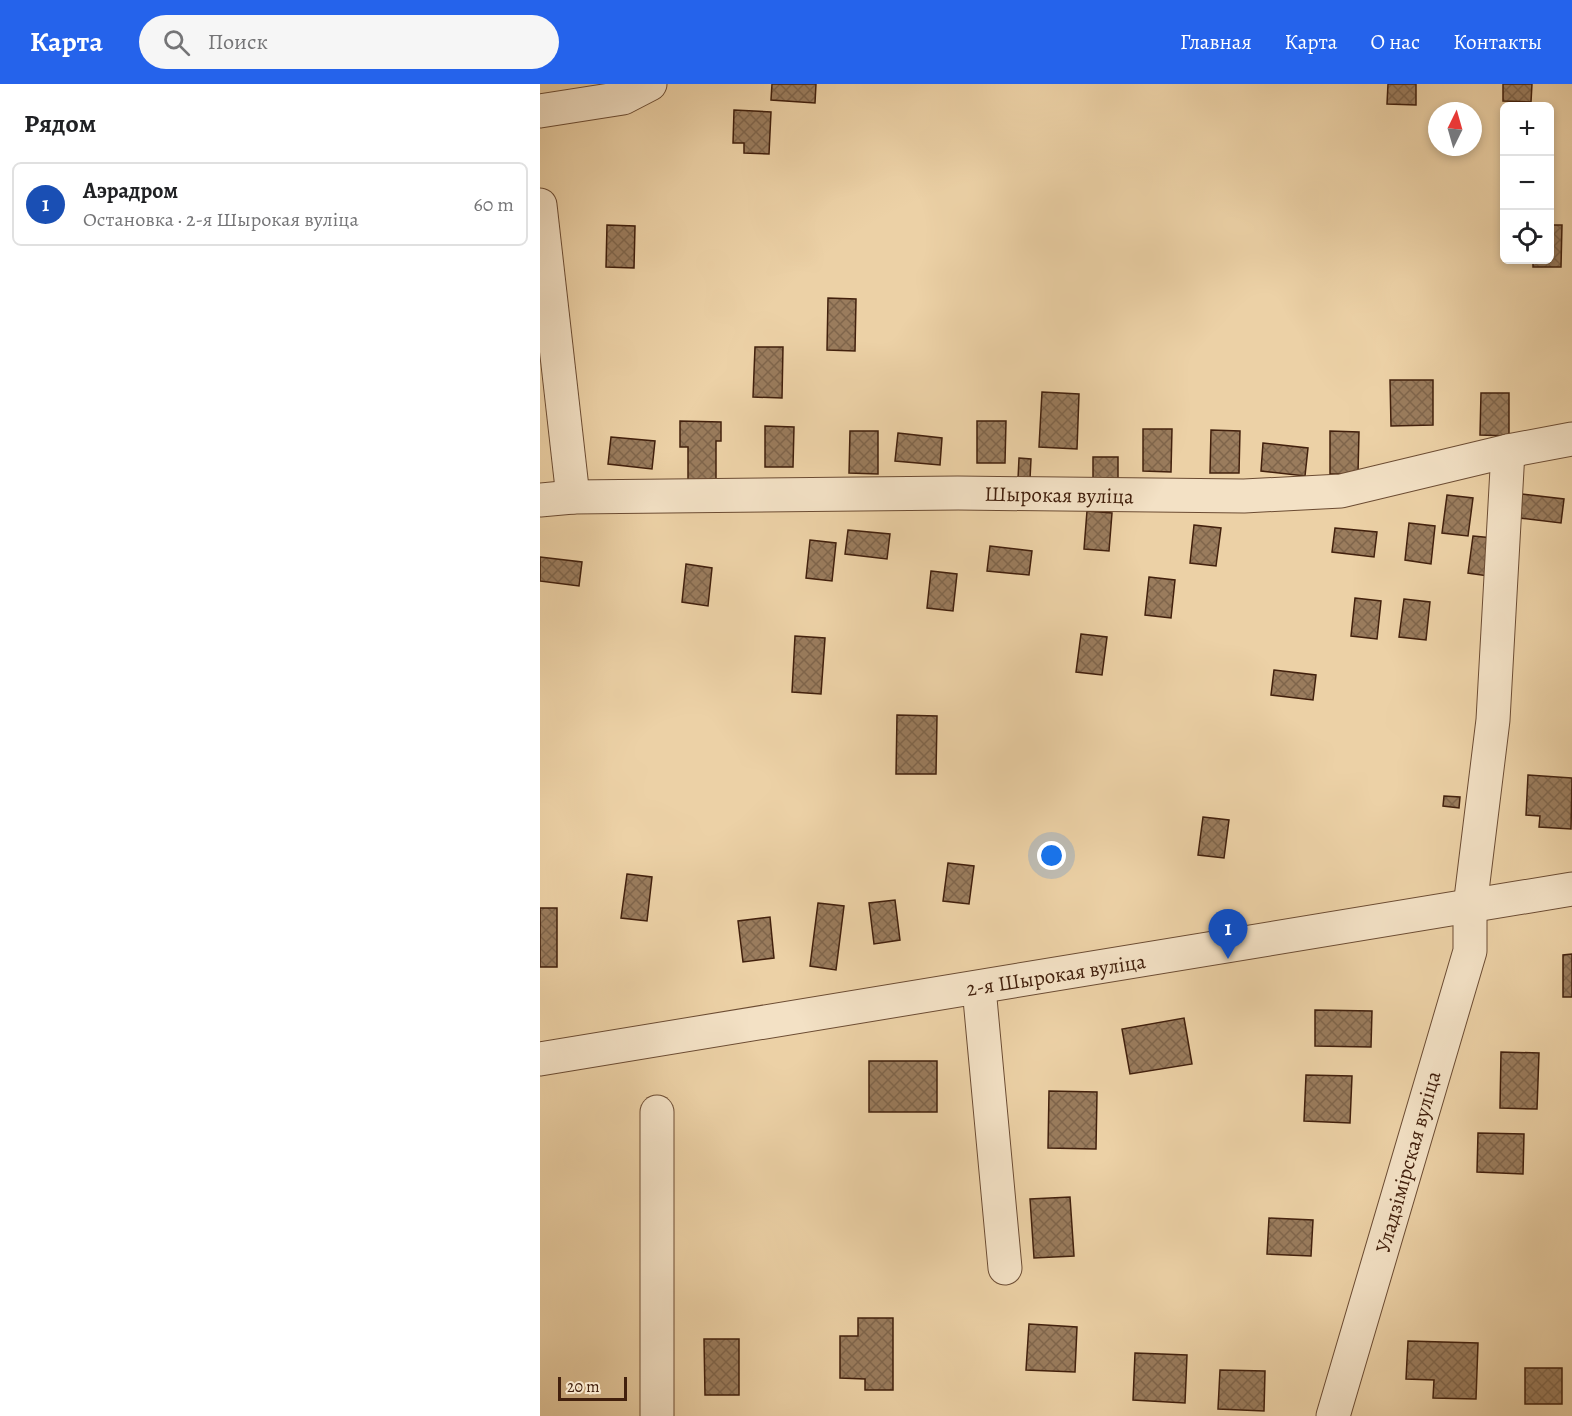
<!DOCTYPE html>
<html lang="ru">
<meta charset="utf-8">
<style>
:root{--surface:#fff;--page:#f6f6f6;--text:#202124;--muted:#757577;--line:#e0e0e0;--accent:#2563eb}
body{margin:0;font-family:Alegreya,serif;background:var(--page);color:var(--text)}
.controls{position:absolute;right:18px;top:18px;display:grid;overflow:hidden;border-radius:9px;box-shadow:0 3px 9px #0003}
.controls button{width:54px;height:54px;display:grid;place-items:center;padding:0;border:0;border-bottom:2px solid var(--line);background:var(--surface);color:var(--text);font:30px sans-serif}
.compass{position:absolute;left:888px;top:18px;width:54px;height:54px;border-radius:50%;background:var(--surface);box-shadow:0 3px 9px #0003;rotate:5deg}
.scale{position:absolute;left:18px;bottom:15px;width:69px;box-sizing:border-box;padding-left:6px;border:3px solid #42200d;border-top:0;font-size:16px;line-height:21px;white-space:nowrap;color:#42200d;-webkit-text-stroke:4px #f3e1c5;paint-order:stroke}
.you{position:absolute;left:512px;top:772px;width:21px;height:21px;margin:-15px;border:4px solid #fff;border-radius:50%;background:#1a73e8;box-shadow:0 0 0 9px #1a73e833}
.badge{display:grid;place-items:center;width:39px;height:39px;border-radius:50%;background:var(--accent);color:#fff;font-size:20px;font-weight:700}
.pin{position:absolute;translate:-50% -50px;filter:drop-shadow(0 2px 3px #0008)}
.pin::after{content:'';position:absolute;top:32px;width:21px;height:18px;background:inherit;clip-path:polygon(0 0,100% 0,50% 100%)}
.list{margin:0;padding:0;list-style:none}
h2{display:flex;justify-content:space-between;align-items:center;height:78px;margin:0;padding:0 24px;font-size:26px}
h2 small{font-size:20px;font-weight:400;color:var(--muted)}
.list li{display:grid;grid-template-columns:39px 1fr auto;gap:18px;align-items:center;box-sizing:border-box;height:84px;margin:0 12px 12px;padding:0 12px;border:2px solid var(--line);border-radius:9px}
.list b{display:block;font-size:22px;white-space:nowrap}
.list p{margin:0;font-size:20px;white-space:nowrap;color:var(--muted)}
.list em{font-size:20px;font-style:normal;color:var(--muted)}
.icon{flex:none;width:33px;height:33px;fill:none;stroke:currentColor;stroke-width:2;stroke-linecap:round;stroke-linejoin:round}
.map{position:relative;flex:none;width:1032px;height:1332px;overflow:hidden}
header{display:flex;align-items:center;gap:36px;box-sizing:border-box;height:84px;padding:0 30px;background:var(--accent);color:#fff}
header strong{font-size:28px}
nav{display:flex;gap:33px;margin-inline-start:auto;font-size:21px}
.search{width:420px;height:54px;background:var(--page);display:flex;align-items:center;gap:15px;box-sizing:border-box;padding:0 21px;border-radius:33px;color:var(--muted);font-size:22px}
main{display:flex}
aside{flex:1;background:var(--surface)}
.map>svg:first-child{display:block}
.building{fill:url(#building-cross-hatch);stroke:#42200d;stroke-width:1.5}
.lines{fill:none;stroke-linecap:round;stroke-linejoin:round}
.minor-casing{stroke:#6c4c33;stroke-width:35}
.minor{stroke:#f3e1c5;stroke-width:33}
.labels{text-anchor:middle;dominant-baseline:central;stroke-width:5;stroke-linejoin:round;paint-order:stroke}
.street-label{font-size:21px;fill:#42200d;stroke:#f3e1c5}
</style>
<header>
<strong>Карта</strong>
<div class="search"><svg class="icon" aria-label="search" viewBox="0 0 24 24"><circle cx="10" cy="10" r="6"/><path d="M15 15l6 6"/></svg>Поиск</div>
<nav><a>Главная</a><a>Карта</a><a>О нас</a><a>Контакты</a></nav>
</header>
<main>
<aside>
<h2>Рядом<small></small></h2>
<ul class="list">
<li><span class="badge" style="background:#1a4fb4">1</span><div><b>Аэрадром</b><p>Остановка · 2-я Шырокая вуліца</p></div><em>60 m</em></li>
</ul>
</aside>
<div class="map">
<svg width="1032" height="1332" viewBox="0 0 1032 1332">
<defs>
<pattern id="building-cross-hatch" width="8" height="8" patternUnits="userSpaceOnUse" patternTransform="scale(1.5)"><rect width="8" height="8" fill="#9a7c5d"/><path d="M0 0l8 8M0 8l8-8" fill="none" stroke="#7f654b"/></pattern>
</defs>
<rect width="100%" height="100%" fill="#ecd1a6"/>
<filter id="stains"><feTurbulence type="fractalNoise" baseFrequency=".00333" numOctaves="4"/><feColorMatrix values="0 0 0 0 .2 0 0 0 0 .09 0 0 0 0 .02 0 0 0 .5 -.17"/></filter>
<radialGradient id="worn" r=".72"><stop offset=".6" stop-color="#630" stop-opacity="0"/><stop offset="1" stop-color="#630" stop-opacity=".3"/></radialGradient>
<g class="building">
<polygon points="232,0 276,0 275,19 231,16"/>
<polygon points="848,0 876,0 876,21 847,20"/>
<polygon points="963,0 992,0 991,18 963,17"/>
<polygon points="194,26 231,28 229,70 204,69 204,59 193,59"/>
<polygon points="67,141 95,142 94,184 66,183"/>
<polygon points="1010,141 1022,141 1021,183 993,183 993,176 1010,176"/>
<polygon points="288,214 316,215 315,267 287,266"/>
<polygon points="215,263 243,263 242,314 213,313"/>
<polygon points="850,296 893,296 893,341 851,342"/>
<polygon points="502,308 539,310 537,365 499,363"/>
<polygon points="941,309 969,309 969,352 940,351"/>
<polygon points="140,337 181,338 181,357 176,357 176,396 148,396 148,363 140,363"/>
<polygon points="437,337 466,337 465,379 437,379"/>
<polygon points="225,342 254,343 253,383 225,383"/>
<polygon points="603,345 632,345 631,388 603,387"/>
<polygon points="671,346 700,347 699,389 670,389"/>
<polygon points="310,347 338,347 338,390 309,389"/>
<polygon points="790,347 819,348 818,390 790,390"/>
<polygon points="358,349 402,354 400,381 355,377"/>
<polygon points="71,353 115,357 112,385 68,380"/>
<polygon points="723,359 768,364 765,392 721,387"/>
<polygon points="553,373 578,373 578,395 553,396"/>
<polygon points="479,374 491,375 490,395 478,395"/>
<polygon points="982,410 1024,415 1021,439 979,434"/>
<polygon points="907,411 933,414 928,452 902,449"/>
<polygon points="547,427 572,429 569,467 544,465"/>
<polygon points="869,439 895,442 891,480 865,476"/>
<polygon points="654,441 681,444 676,482 650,479"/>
<polygon points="795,444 837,448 834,473 792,468"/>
<polygon points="308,446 350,450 347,475 305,470"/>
<polygon points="933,452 953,454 948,492 928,489"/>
<polygon points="270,456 296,459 292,497 266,494"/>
<polygon points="450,462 492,467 489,491 447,487"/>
<polygon points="0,473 42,478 39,502 0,497"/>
<polygon points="146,480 172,484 168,522 142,518"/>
<polygon points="391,487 417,490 413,527 387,524"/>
<polygon points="609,493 635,496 631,534 605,531"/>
<polygon points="815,514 841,517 837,555 811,552"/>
<polygon points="864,515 890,518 886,556 859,553"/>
<polygon points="541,550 567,553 562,591 536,588"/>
<polygon points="255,552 285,554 281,610 252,608"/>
<polygon points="734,586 776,591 773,616 731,611"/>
<polygon points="357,631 397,632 396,690 356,690"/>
<polygon points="988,691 1032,694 1031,745 999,743 1000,732 986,731"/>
<polygon points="904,712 920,713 919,724 903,722"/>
<polygon points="663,733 689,736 684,774 658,771"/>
<polygon points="408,779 434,782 429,820 403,817"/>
<polygon points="87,790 112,793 107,837 81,834"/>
<polygon points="355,816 360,856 334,860 329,819"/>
<polygon points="278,819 304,822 296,886 270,882"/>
<rect x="0" y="824" width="17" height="59"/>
<polygon points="230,833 234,874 203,878 198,837"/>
<polygon points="1032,870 1032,913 1023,913 1023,871"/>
<polygon points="775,926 832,927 831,963 775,962"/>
<polygon points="644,934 652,980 590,990 582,945"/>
<polygon points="961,968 999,969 997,1025 960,1024"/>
<rect x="329" y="977" width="68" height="51"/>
<polygon points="766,991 812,992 810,1039 764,1037"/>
<polygon points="509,1007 557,1008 556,1065 508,1064"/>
<polygon points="938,1049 984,1050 983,1090 937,1088"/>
<polygon points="530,1113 534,1172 494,1174 490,1115"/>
<polygon points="729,1134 773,1136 771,1172 727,1170"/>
<polygon points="318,1234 353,1234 353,1306 325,1306 325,1295 300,1294 300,1252 318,1252"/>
<polygon points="489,1240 537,1243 535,1288 486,1286"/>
<polygon points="164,1255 199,1255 199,1311 165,1311"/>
<polygon points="868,1257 938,1259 936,1315 893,1314 894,1296 866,1295"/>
<polygon points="595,1269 647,1271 645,1319 593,1316"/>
<rect x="985" y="1284" width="37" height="36"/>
<polygon points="680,1286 725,1287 724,1327 678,1325"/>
</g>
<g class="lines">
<g class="minor-casing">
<g id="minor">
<polyline points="0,27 83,14 110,0"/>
<polyline points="0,121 33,413"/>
<polyline points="0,416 33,413 418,409 704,412 801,407 968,367 1032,355"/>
<polyline points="439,904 465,1184"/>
<polyline points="0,975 1032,805"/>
<polyline points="117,1332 117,1028"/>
<polyline points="793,1332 930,867 930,823 953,636 968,367"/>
</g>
</g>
<use href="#minor" class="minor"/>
</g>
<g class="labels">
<g class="street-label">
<text transform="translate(519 411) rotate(1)">Шырокая вуліца</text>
<text transform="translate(516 891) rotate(-9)">2-я Шырокая вуліца</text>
<text transform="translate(868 1078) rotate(-74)">Уладзімірская вуліца</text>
</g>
</g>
<rect width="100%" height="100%" filter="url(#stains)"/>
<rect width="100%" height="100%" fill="url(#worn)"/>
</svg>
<div class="controls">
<button>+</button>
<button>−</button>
<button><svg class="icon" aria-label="locate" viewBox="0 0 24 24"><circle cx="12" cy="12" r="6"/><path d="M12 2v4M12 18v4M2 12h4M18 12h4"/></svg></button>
</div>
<svg class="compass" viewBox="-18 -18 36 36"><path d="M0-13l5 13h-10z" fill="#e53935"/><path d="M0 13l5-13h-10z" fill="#757577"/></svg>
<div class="scale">20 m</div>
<div class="you"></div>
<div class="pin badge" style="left:688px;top:875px;background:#1a4fb4">1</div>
</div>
</main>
